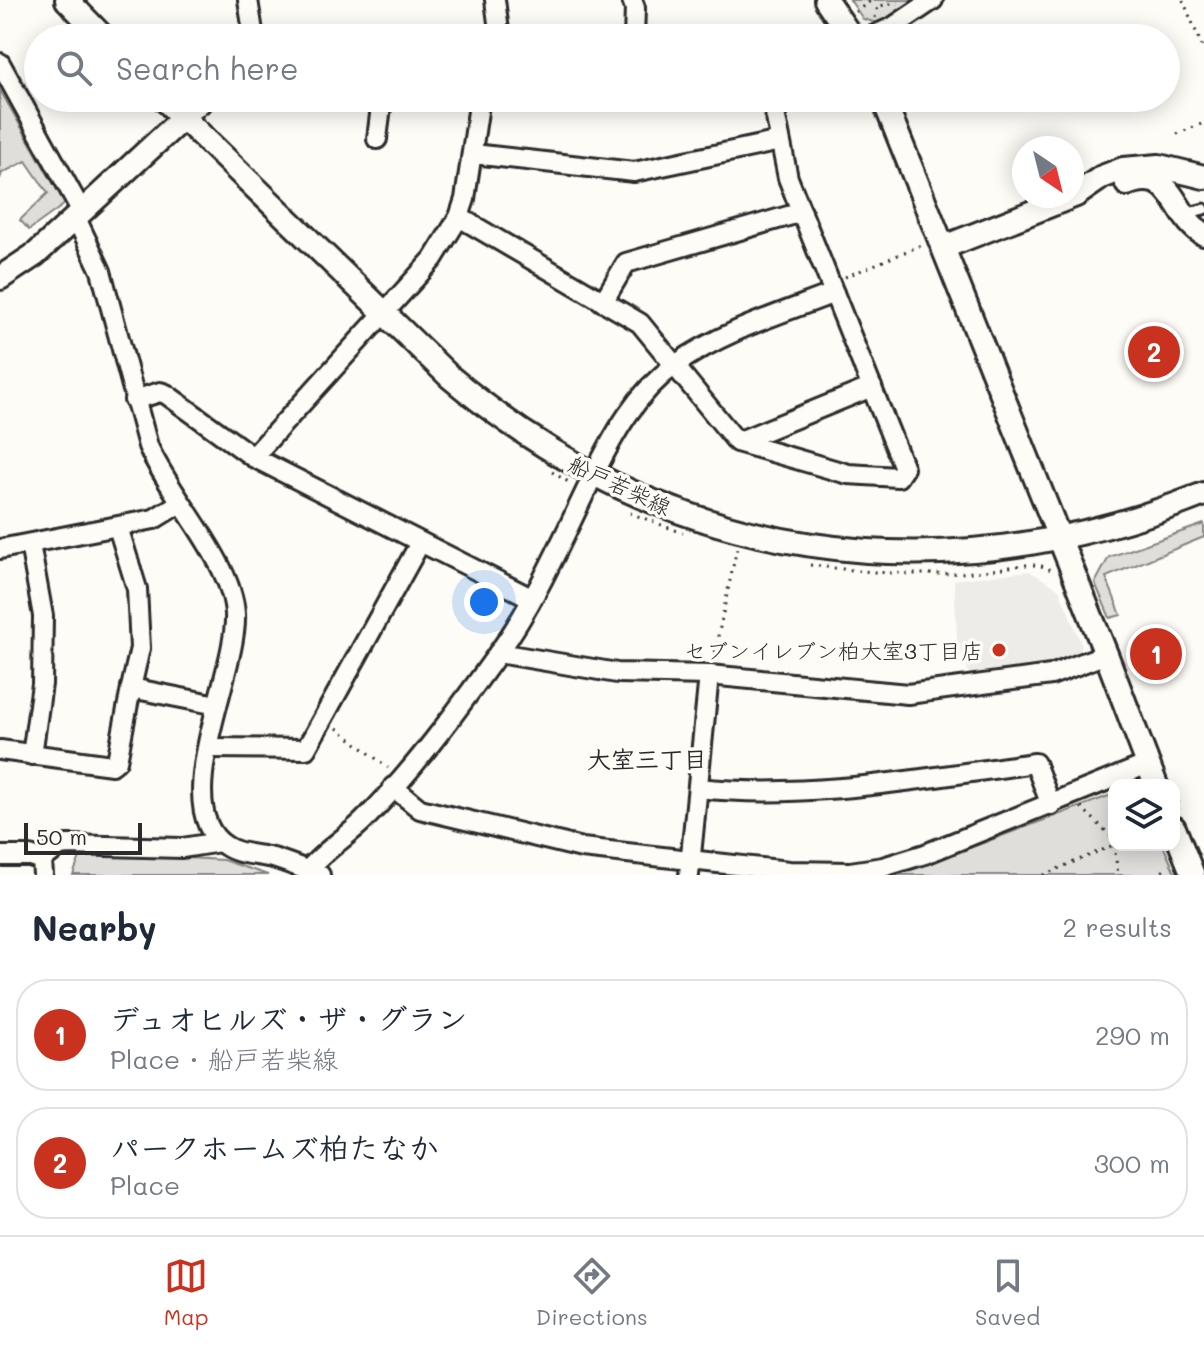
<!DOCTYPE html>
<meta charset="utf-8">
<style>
:root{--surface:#fff;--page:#f6f6f7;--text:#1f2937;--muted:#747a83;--line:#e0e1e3;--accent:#c8321e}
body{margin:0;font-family:Mali,"Klee One",sans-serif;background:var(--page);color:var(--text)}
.controls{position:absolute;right:24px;bottom:24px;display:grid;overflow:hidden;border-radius:16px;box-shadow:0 4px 20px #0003}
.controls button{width:72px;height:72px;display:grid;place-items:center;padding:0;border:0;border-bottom:2px solid var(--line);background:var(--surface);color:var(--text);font:40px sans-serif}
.compass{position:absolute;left:1012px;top:136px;width:72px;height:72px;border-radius:50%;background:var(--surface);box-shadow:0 4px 20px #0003;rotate:145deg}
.scale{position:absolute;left:24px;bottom:20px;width:118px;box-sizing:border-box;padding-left:8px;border:4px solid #2b2b2b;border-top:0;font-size:22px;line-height:28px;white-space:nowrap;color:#2b2b2b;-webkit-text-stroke:6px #fdfcf7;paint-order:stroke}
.you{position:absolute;left:484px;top:602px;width:28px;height:28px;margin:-20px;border:6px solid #fff;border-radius:50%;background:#1a73e8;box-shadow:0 0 0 12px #1a73e833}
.badge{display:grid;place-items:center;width:52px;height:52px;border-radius:50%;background:var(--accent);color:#fff;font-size:26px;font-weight:700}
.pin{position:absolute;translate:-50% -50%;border:4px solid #fff;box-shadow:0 2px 8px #0006}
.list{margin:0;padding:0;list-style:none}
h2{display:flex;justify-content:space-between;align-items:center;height:104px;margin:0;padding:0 32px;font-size:34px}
h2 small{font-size:26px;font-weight:400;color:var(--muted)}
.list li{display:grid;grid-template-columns:52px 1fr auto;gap:24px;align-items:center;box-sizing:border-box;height:112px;margin:0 16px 16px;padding:0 16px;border:2px solid var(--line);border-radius:32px}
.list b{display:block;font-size:30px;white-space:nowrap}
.list p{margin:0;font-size:26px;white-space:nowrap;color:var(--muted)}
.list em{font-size:26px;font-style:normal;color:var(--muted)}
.icon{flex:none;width:44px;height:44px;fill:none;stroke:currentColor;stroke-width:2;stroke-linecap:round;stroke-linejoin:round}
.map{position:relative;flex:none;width:1204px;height:875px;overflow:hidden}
.search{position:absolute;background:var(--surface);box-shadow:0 4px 20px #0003;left:24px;right:24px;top:24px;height:88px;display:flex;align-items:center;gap:20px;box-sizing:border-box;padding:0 28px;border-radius:44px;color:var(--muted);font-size:30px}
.sheet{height:360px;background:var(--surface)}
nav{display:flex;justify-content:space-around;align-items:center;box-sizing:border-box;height:112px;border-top:2px solid var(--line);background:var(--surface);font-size:22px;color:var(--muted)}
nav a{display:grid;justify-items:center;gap:4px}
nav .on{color:var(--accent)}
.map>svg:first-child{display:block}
.built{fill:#edece8}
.green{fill:#dfdeda;stroke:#858482;stroke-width:2}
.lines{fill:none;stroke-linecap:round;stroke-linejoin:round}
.service-casing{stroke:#2b2b2b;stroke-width:15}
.minor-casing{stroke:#2b2b2b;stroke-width:24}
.tertiary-casing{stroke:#2b2b2b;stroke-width:28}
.path{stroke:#2b2b2b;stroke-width:3;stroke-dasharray:2 6;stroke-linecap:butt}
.service{stroke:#fdfcf7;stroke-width:9}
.minor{stroke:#fdfcf7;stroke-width:18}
.tertiary{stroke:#fdfcf7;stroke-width:22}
.poi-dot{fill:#c8321e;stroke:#fdfcf7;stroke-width:3}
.labels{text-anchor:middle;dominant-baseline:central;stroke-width:7;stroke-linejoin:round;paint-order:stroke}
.street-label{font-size:22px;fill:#2b2b2b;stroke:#fdfcf7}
.poi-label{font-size:22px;fill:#2b2b2b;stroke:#fdfcf7;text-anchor:end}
.neighbourhood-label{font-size:24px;font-weight:bold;fill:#2b2b2b;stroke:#fdfcf7}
</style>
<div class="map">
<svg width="1204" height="875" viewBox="0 0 1204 875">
<rect width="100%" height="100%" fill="#fdfcf7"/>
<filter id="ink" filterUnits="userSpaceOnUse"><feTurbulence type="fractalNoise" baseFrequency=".0125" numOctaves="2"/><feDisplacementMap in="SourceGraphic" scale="16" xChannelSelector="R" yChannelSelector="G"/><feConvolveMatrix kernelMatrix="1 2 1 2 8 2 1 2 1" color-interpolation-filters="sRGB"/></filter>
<g filter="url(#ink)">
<polygon class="built" points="1029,571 1059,589 1082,646 1076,658 1050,668 971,679 957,638 954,580"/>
<g class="green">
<polygon points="850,0 921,0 880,24 863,19"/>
<polygon points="0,90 65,204 29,230 20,220 48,193 26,161 2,173 0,179"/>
<polygon points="1204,524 1204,537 1106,577 1121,615 1110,618 1095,583 1109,557"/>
<polygon points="1114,794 1114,845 1163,845 1176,875 897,875"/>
<polygon points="82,852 223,860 268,875 73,875"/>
</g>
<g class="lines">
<g class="service-casing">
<polyline id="service" points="1185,214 1204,209"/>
</g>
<g class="minor-casing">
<g id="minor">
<polyline points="248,0 254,38"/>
<polyline points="495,0 500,38"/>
<polyline points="632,0 635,8 634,38"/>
<polyline points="868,38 893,27 933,0"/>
<polyline points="0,63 82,212"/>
<polyline points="183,118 208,98"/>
<polyline points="377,139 382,98"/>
<polyline points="473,154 634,172 780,141"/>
<polyline points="459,217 640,323 737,442 848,474 898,477 904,468 788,178 772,98"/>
<path d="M 76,218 L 101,271 L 148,446 C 170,497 232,561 235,614 C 238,672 166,809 226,846 C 239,855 258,854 273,858 C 289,863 304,869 320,875"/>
<polyline points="603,302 626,263 802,212"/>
<polyline points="134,400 160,392 166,394 253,457 531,598"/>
<polyline points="737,442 872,387"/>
<polyline points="253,457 433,259 459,217 465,199 480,98"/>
<polyline points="118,527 137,589 140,648 131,688"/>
<polyline points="30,544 43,616 42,684 32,755"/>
<polyline points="0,549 154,519 180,503"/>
<polyline points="498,653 617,673 709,675 908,694 1051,675 1106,654"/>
<polyline points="209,748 306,749 420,543"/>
<polyline points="0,750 112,765 117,761 131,688 217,705"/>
<polyline points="393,787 420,809 582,848 789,871 850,872 883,867 925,854 1148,764"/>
<path d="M 698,788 C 811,800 923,778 1035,763 L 1051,805"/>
<polyline points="0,856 30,856 42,860"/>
<path d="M 308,870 C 324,851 344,839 362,822 C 411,774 459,708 499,652 C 537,599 564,535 593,476 C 614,434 636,393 675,365 C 723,331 780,314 834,293"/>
<polyline points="43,875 42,860 60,846 68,845 182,848 220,842"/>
<polyline points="689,875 709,675"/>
</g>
</g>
<g class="tertiary-casing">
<g id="tertiary">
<polyline points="67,0 104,38"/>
<polyline points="826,0 852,38"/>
<path d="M 163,98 L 450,377 C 670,562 938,600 1204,494"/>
<polyline points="883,98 1106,654 1156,785"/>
<path d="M 1127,184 C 1176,165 1172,218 1204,234"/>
<polyline points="944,247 1076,195 1102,177 1123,169 1159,166 1204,177"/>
<polyline points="0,278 36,254 183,118"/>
<polyline points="1174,828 1193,875"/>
</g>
</g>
<g class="path">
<polyline points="1183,0 1204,51"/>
<polyline points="855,12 872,0"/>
<polyline points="875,18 878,6 898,3"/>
<polyline points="1177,134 1204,123"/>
<polyline points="845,277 922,245"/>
<polyline points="552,472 570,483"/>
<polyline points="630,513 683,533"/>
<path d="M 810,565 C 870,573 931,578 991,570 C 1010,568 1036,559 1052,571"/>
<polyline points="713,660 737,548"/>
<polyline points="337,728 388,768"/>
<polyline points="1174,794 1180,809"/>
<polyline points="1081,807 1112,837 1114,843"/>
<polyline points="1114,845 1118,875"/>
<polyline points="1043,875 1114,845"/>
<polyline points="1155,875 1169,868"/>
</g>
<use href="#service" class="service"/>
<use href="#minor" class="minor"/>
<use href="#tertiary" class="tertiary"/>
</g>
</g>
<circle class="poi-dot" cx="999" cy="650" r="8"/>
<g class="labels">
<g class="street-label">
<text transform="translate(620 485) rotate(25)">船戸若柴線</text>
</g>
<g class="poi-label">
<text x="983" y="650">セブンイレブン柏大室3丁目店</text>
</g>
<g class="neighbourhood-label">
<text x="647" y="758">大室三丁目</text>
</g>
</g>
</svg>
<div class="controls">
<button><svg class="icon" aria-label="layers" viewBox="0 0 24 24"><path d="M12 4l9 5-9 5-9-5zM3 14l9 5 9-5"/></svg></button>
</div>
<svg class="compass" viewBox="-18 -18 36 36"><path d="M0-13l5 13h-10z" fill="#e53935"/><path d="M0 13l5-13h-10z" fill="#747a83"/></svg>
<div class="scale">50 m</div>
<div class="you"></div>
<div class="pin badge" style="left:1156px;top:654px">1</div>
<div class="pin badge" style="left:1154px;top:352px">2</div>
<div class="search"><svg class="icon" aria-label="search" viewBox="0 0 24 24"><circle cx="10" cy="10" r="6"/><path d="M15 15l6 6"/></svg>Search here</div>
</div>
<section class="sheet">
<h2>Nearby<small>2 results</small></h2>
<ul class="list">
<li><span class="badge">1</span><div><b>デュオヒルズ・ザ・グラン</b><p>Place · 船戸若柴線</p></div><em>290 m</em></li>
<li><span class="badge">2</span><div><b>パークホームズ柏たなか</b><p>Place</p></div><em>300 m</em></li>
</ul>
</section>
<nav>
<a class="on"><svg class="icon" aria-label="map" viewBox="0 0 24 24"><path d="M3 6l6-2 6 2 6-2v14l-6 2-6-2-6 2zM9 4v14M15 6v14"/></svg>Map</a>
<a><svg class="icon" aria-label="directions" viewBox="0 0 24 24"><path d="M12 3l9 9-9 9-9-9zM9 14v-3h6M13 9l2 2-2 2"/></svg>Directions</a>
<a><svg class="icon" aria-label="saved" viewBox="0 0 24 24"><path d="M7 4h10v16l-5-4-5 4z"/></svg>Saved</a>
</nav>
